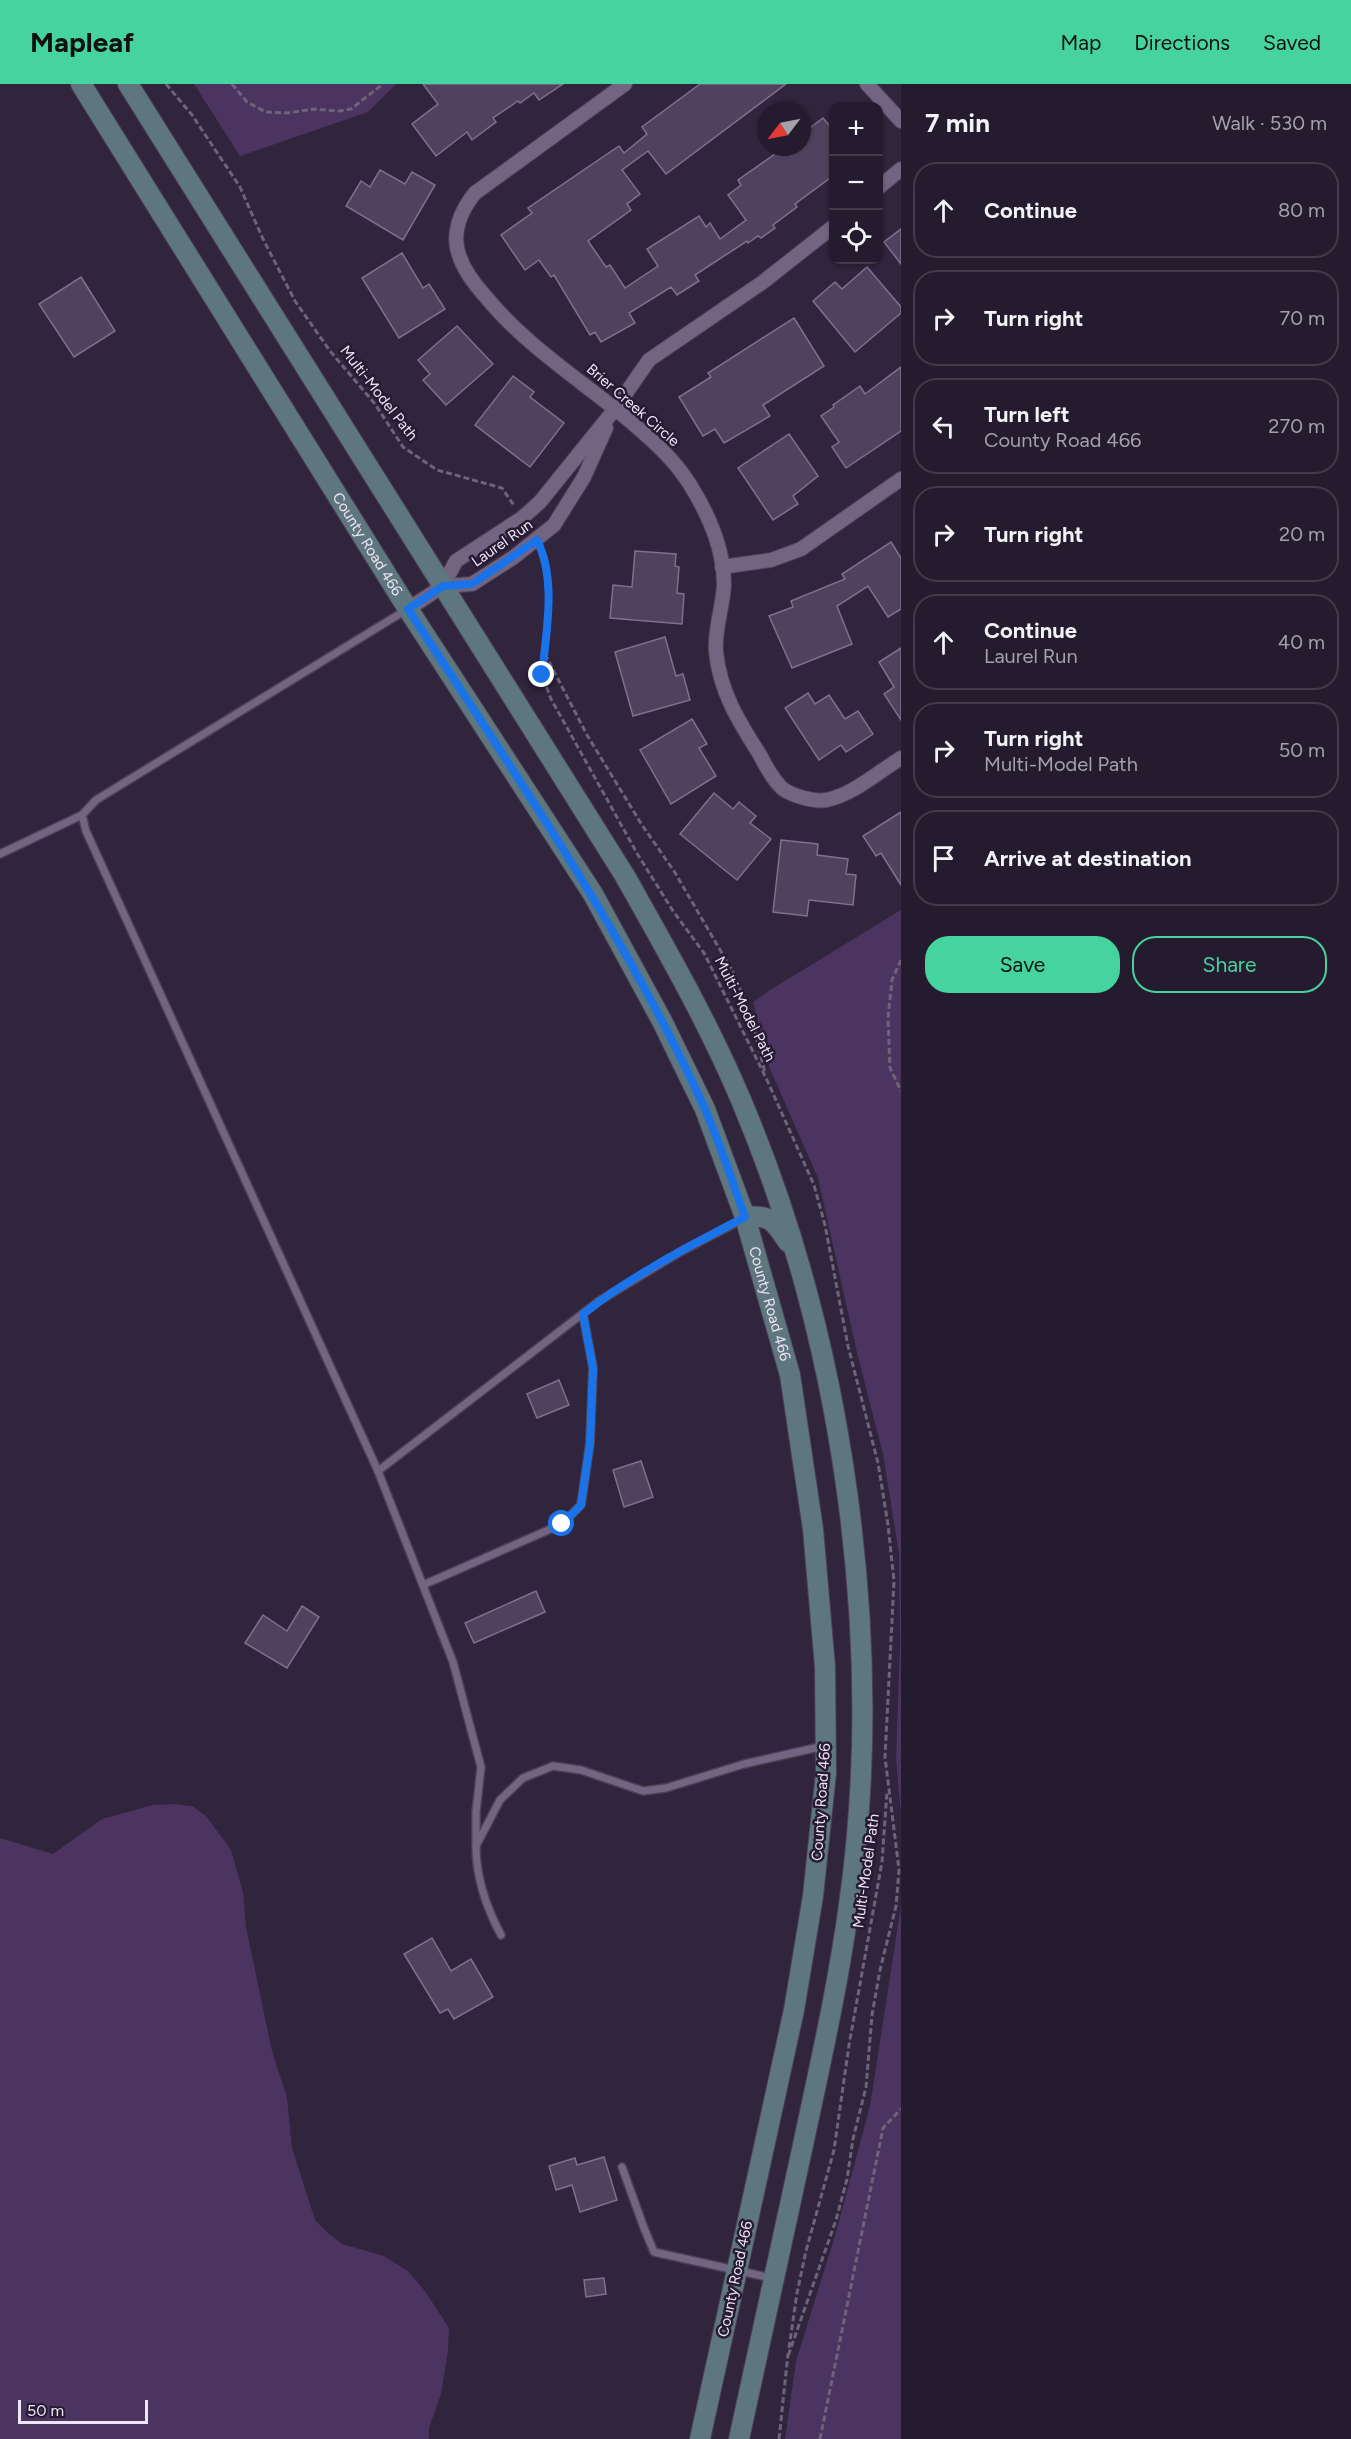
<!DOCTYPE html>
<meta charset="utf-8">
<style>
:root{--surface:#251b2e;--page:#2d2436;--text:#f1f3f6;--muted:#a3a1aa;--line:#42394a;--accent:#45d49f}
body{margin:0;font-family:Figtree,sans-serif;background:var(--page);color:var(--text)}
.controls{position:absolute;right:18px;top:18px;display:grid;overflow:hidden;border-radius:12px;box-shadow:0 2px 4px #0004}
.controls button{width:54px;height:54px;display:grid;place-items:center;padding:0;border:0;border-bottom:2px solid var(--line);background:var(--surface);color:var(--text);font:30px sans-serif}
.compass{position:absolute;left:757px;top:18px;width:54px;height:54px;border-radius:50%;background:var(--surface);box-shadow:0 2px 4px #0004;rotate:238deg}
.scale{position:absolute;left:18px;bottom:15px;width:130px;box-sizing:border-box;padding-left:6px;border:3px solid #eee5f6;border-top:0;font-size:16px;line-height:21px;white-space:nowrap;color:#eee5f6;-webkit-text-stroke:4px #271a33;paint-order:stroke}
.stop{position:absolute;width:18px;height:18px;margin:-14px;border:4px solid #1a73e8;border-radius:50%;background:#fff}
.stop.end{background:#1a73e8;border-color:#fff;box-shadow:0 2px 6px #0008}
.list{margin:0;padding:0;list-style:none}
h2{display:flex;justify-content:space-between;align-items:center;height:78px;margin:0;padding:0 24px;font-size:26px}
h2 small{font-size:20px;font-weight:400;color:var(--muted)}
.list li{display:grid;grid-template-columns:39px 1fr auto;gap:18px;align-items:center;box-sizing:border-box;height:96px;margin:0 12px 12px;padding:0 12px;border:2px solid var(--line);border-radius:24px}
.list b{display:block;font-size:22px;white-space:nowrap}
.list p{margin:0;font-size:20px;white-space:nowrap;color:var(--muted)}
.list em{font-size:20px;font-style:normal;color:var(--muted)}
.actions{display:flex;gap:12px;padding:18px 24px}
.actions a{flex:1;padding:14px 0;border:2px solid var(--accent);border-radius:24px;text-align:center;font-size:21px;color:var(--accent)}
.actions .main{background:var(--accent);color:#111}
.icon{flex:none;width:33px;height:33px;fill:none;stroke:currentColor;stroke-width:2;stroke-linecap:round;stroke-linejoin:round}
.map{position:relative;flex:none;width:901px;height:2355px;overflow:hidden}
header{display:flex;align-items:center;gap:36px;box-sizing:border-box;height:84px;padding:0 30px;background:var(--accent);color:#111}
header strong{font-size:28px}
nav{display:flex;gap:33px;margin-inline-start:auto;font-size:21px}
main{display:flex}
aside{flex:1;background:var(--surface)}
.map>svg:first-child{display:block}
.green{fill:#4b345f}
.building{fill:#50425e;stroke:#7f708e;stroke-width:1.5}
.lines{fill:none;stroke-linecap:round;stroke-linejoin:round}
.service-casing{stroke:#4c4056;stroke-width:10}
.minor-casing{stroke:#4c4056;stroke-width:16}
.secondary-casing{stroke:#4c4056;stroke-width:22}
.path{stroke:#6f637a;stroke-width:3;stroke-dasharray:6 3;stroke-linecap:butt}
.service{stroke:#736482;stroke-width:7}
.minor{stroke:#736482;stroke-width:14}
.secondary{stroke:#5e767e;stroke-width:20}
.route{stroke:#1a73e8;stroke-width:8}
.labels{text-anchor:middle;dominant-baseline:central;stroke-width:5;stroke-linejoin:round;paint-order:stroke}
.street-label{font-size:15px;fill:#eee5f6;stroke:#271a33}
</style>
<header>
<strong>Mapleaf</strong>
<nav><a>Map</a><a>Directions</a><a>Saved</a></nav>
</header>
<main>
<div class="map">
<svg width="901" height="2355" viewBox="0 0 901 2355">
<rect width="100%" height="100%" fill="#31243d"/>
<g class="green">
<polygon points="194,0 396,0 368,28 240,72"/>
<polygon points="901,826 901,1730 896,1675 900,1561 899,1469 883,1370 857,1269 818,1094 770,985 753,918 770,906"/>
<polygon points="172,1720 192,1722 206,1732 231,1766 243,1808 246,1843 272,1967 287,2014 292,2064 315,2136 329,2150 342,2160 384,2172 408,2187 425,2207 449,2244 448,2267 441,2310 429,2344 429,2355 0,2355 0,1754 53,1770 102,1735 153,1721"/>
<polygon points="901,1822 901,2355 785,2355 796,2277 835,2152 870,2022"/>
</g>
<g class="building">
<polygon points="423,0 563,0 539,16 534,9 520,19 518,17 493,34 496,38 472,56 467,48 436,72 412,40 438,20"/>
<polygon points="700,0 786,0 666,90 648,67 622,86 640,110 627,120 631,126 588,157 606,183 610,181 625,204 658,182 647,165 699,132 706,143 710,139 720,155 746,136 728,111 741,101 738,96 785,63 802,63 802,50 823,34 834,47 834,91 795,120 797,123 773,141 775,144 761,154 758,152 748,159 747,157 695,191 699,197 677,211 671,203 629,229 635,239 601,258 595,248 590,251 554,191 551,193 539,176 525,186 501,151 532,129 528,124 619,62 624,69 647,50 642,43"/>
<polygon points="380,86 405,100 412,88 435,101 403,156 346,122 361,97 370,103"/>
<polygon points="901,145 901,180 884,158"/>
<polygon points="402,169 423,204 429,200 445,225 399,254 362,194"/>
<polygon points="867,183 901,223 901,229 855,268 813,217 835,198 842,205"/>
<polygon points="81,193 115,247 74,273 39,220"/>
<polygon points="794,234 824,282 763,321 770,332 724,359 715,345 703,352 679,313 711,293 708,289"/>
<polygon points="457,242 493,280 446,321 423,296 430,290 418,276"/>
<polygon points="901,283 901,347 846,384 832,363 839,358 821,332 834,323 833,321 860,302 865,310"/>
<polygon points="513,292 534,308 530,313 564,339 530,383 475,341"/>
<polygon points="789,350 818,392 793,412 798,420 773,436 738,384"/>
<polygon points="891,458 901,474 901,525 888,533 868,502 837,522 852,560 792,584 769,532 793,523 791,517 845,495 842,490"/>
<polygon points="635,467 676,470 675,482 679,483 677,509 684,510 682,540 610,534 613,501 632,503"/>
<polygon points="665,553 676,592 683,590 690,616 633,632 615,568"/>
<polygon points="901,564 901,636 884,610 894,603 879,578"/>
<polygon points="808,609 815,620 829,611 845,635 858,627 873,650 846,668 841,661 819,676 785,624"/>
<polygon points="692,635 707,660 699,664 716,692 671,720 640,666"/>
<polygon points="714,709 733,725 739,718 756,732 750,739 771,755 737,796 680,750"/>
<polygon points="901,728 901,801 881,769 876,772 863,752"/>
<polygon points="781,756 818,760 817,771 848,775 846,790 856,791 853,821 809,816 807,832 773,828"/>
<polygon points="559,1296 569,1321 537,1334 527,1310"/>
<polygon points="641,1377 653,1413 624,1423 613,1386"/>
<polygon points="536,1507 545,1528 474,1559 465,1539"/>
<polygon points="302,1522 319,1533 287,1584 245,1559 263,1531 287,1547"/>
<polygon points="432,1854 451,1887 471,1875 493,1913 454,1935 448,1925 440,1929 404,1870"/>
<polygon points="604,2073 617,2116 580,2128 572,2101 556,2106 549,2082 575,2074 577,2081"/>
<polygon points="604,2194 606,2210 586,2213 584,2196"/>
</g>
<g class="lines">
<g class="service-casing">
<g id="service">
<polyline points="406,526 96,716 82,731 86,747 378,1387 453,1578 481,1683 476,1728 476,1762 500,1716 523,1694 553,1682 581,1686 643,1707 666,1704 744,1680 824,1662"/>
<polyline points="0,770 82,731"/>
<polyline points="378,1387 599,1217 680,1168 743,1135"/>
<polyline points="423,1501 562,1440 581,1421 590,1359 593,1284 583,1230"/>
<path d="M 476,1762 C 476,1794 486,1823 501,1851"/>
<polyline points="622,2083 644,2144 654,2168 771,2194"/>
</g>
</g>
<g class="minor-casing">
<g id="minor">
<path d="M 625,0 L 475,109 C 461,126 451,149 459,171 C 464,187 475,201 486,213 C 526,262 582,297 630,337 C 652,356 673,374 689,399 C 708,429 724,465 724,501 C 723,523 714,546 716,568 C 720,608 739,638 760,671 C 766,683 773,696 783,705 C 793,712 814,718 826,716 C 853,711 878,688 901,674"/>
<polyline points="867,0 901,37"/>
<polyline points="878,104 901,85"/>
<polyline points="722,483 771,476 801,465 901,395"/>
<polyline points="443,502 472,500 514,473 554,441 584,393 606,344"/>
<polyline points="408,525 443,502 456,477 522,434 540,418 615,325 649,276 763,198 834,142"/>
</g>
</g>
<g class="secondary-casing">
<g id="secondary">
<path id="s1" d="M 81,0 L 408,525 L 593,810 L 662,937 L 705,1025 L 745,1133 L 790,1291 L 813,1445 L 825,1583 L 826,1689 L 813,1812 L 794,1926 L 700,2355"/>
<path d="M 128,0 L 625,792 C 666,865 708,938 741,1016 C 844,1259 886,1559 849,1821 C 838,1902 820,1981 803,2061 C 781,2159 760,2257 739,2355"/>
<path d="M 745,1133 C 770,1130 775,1138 788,1158"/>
</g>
</g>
<g class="path">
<polyline points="166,0 192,31 240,103 263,155 295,217 330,267 375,320 403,363 437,386 502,404 515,423"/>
<polyline points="232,0 247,18 266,28 287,29 314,25 339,27 351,25 383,0"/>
<polyline points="542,470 549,496 542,591 551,615 638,771 673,827 704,869 767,996 814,1101 825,1141 848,1262 878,1379 888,1441 894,1497 885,1673 899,1786 896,1822 880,1886 872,1931 866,2003 853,2055 847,2095 836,2136 788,2272"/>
<polyline points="545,570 587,651 642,741 674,787 733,888 751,931 765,989"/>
<polyline points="901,876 892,896 888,934 890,984 901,1007"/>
<polyline points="789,2264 797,2209 806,2167 834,2066 849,1961 882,1778 887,1707"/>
<polyline points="779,2355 788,2270"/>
<polyline points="820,2355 883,2044 901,2025"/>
</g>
<use href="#service" class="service"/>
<use href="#minor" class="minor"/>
<use href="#secondary" class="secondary"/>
</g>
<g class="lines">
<path class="route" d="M 542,591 C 546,548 557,496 537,456 L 472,500 L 443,502 L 408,525 C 513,687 624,847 704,1023 C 720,1059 732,1097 745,1133 C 690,1162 632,1191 583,1230 L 593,1284 L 590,1359 L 581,1421 L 562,1440"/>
</g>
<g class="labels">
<g class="street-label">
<text transform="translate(379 309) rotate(52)">Multi-Model Path</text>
<text transform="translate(633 321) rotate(41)">Brier Creek Circle</text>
<text stroke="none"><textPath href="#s1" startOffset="542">County Road 466</textPath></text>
<text transform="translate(502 459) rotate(-35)">Laurel Run</text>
<text transform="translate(745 925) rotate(63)">Multi-Model Path</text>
<text stroke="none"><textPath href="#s1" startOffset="1406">County Road 466</textPath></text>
<text transform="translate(821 1718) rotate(-86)">County Road 466</text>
<text transform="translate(866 1787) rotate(-82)">Multi-Model Path</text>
<text transform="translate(735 2195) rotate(-78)">County Road 466</text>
</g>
</g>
</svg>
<div class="controls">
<button>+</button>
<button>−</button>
<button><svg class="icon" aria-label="locate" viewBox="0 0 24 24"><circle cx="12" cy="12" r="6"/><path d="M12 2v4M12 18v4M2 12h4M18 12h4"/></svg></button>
</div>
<svg class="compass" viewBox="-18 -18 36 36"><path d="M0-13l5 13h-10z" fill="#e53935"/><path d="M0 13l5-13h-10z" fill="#a3a1aa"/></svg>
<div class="scale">50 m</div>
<div class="stop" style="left:562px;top:1440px"></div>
<div class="stop end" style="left:542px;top:591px"></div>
</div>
<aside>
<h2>7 min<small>Walk · 530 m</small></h2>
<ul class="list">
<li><svg class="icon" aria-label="ahead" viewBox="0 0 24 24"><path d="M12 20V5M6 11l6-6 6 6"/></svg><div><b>Continue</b></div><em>80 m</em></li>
<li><svg class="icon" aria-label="right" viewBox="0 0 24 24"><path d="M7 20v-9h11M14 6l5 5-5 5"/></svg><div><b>Turn right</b></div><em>70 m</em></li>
<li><svg class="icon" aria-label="left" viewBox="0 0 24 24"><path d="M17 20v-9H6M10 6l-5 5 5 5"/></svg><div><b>Turn left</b><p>County Road 466</p></div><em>270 m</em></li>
<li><svg class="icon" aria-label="right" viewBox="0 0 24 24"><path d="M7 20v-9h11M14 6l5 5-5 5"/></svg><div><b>Turn right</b></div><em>20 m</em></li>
<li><svg class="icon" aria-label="ahead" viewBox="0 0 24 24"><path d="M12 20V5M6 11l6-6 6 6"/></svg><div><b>Continue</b><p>Laurel Run</p></div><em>40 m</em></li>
<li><svg class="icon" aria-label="right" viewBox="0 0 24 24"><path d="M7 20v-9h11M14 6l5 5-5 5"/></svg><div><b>Turn right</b><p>Multi-Model Path</p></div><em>50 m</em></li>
<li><svg class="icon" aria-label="arrive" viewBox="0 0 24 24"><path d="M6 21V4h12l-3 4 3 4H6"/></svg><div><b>Arrive at destination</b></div></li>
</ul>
<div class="actions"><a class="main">Save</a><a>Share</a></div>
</aside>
</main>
